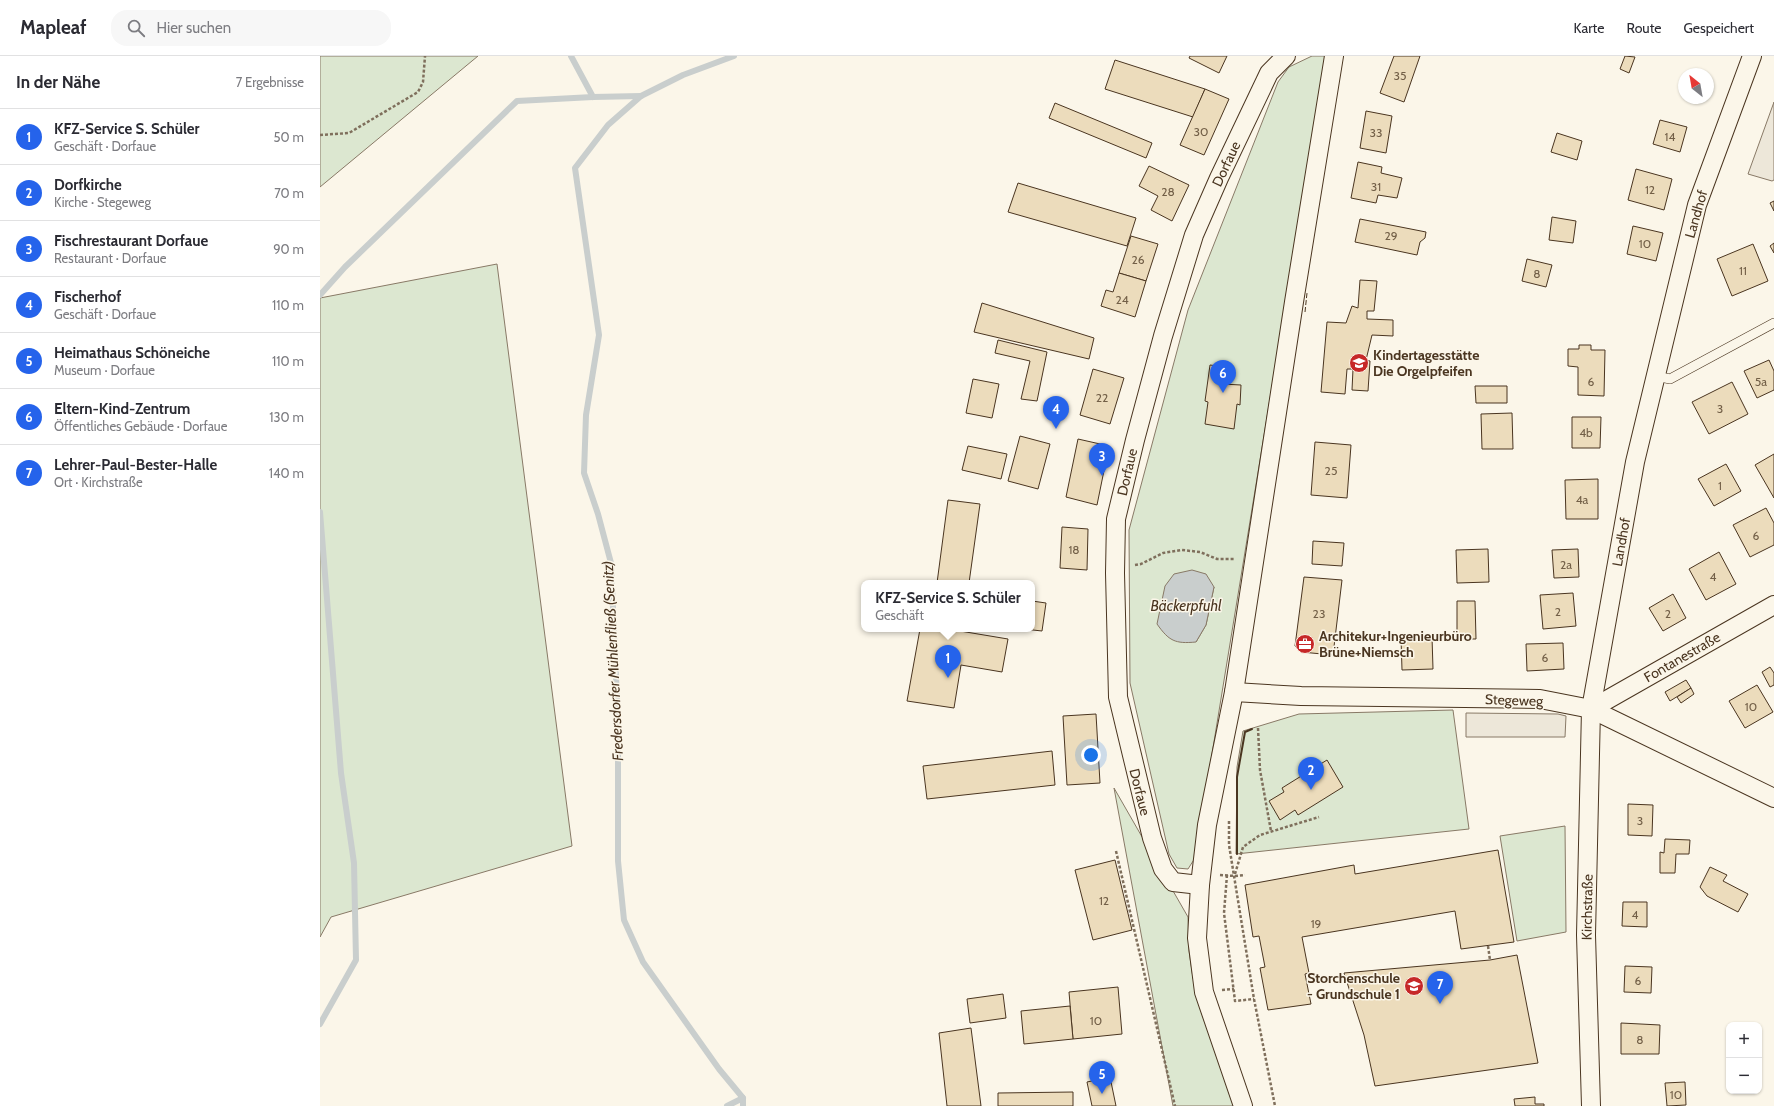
<!DOCTYPE html>
<html lang="de">
<meta charset="utf-8">
<style>
:root{--surface:#fff;--page:#f7f7f7;--text:#2b2b33;--muted:#7c7c81;--line:#e1e1e2;--accent:#2563eb}
body{margin:0;font-family:Cabin,sans-serif;background:var(--page);color:var(--text)}
.controls{position:absolute;right:12px;bottom:12px;display:grid;overflow:hidden;border-radius:8px;box-shadow:0 1px 3px #0004}
.controls button{width:36px;height:36px;display:grid;place-items:center;padding:0;border:0;border-bottom:1px solid var(--line);background:var(--surface);color:var(--text);font:20px sans-serif}
.compass{position:absolute;left:1358px;top:12px;width:36px;height:36px;border-radius:50%;background:var(--surface);box-shadow:0 1px 3px #0004;rotate:329deg}
.you{position:absolute;left:771px;top:699px;width:14px;height:14px;margin:-10px;border:3px solid #fff;border-radius:50%;background:#1a73e8;box-shadow:0 0 0 6px #1a73e833}
.badge{display:grid;place-items:center;width:26px;height:26px;border-radius:50%;background:var(--accent);color:#fff;font-size:13px;font-weight:700}
.pin{position:absolute;translate:-50% -33px;filter:drop-shadow(0 1px 2px #0008)}
.pin::after{content:'';position:absolute;top:21px;width:14px;height:12px;background:inherit;clip-path:polygon(0 0,100% 0,50% 100%)}
.popup{position:absolute;left:541px;top:524px;width:174px;height:52px;box-sizing:border-box;display:grid;place-content:center;border-radius:8px;background:var(--surface);filter:drop-shadow(0 1px 3px #0005);font-size:13px;white-space:nowrap;color:var(--muted)}
.popup b{font-size:15px;color:var(--text)}
.popup::after{content:'';position:absolute;left:50%;top:100%;margin-left:-8px;border:8px solid transparent;border-top-color:var(--surface)}
.list{margin:0;padding:0;list-style:none}
h2{display:flex;justify-content:space-between;align-items:center;height:52px;margin:0;padding:0 16px;font-size:17px}
h2 small{font-size:13px;font-weight:400;color:var(--muted)}
.list li{display:grid;grid-template-columns:26px 1fr auto;gap:12px;align-items:center;box-sizing:border-box;height:56px;padding:0 16px;border-top:1px solid var(--line)}
.list b{display:block;font-size:15px;white-space:nowrap}
.list p{margin:0;font-size:13px;white-space:nowrap;color:var(--muted)}
.list em{font-size:13px;font-style:normal;color:var(--muted)}
.icon{flex:none;width:22px;height:22px;fill:none;stroke:currentColor;stroke-width:2;stroke-linecap:round;stroke-linejoin:round}
.map{position:relative;flex:none;width:1454px;height:1050px;overflow:hidden}
header{display:flex;align-items:center;gap:24px;box-sizing:border-box;height:56px;padding:0 20px;background:var(--surface);border-bottom:1px solid var(--line)}
header strong{font-size:19px}
nav{display:flex;gap:22px;margin-inline-start:auto;font-size:14px}
.search{width:280px;height:36px;background:var(--page);display:flex;align-items:center;gap:10px;box-sizing:border-box;padding:0 14px;border-radius:16px;color:var(--muted);font-size:15px}
main{display:flex}
aside{flex:1;background:var(--surface)}
.map>svg:first-child{display:block}
.green{fill:#dce7d0;stroke:#887966;fill-rule:evenodd}
.parking{fill:#ede7d9;stroke:#887966}
.water{fill:#c9cecd;stroke:#887966}
.lines{fill:none;stroke-linecap:round;stroke-linejoin:round}
.stream{stroke:#c9cecd;stroke-width:6}
.building{fill:#ecdcbc;stroke:#4a3520}
.lane-casing{stroke:#4a3520;stroke-width:10}
.street-casing{stroke:#4a3520;stroke-width:20}
.path{stroke:#7f6f5c;stroke-width:2.5;stroke-dasharray:3 2;stroke-linecap:butt}
.lane{stroke:#fbf6e9;stroke-width:9}
.street{stroke:#fbf6e9;stroke-width:18}
.fence{stroke:#4a3520;stroke-width:1;stroke-dasharray:5 2;stroke-linecap:butt}
.wall{stroke:#4a3520;stroke-width:2}
.labels{text-anchor:middle;dominant-baseline:central;stroke-width:3;stroke-linejoin:round;paint-order:stroke}
.number-label{font-size:12px;fill:#725f47}
.street-label{font-size:14px;fill:#4a3520;stroke:#fbf6e9}
.poi-label{font-size:14px;font-weight:bold;fill:#4a3520;stroke:#fbf6e9;text-anchor:start}
.water-label{font-size:15px;font-style:italic;fill:#4a3520;stroke:#fbf6e9}
</style>
<header>
<strong>Mapleaf</strong>
<div class="search"><svg class="icon" aria-label="search" viewBox="0 0 24 24"><circle cx="10" cy="10" r="6"/><path d="M15 15l6 6"/></svg>Hier suchen</div>
<nav><a>Karte</a><a>Route</a><a>Gespeichert</a></nav>
</header>
<main>
<aside>
<h2>In der Nähe<small>7 Ergebnisse</small></h2>
<ul class="list">
<li><span class="badge">1</span><div><b>KFZ-Service S. Schüler</b><p>Geschäft · Dorfaue</p></div><em>50 m</em></li>
<li><span class="badge">2</span><div><b>Dorfkirche</b><p>Kirche · Stegeweg</p></div><em>70 m</em></li>
<li><span class="badge">3</span><div><b>Fischrestaurant Dorfaue</b><p>Restaurant · Dorfaue</p></div><em>90 m</em></li>
<li><span class="badge">4</span><div><b>Fischerhof</b><p>Geschäft · Dorfaue</p></div><em>110 m</em></li>
<li><span class="badge">5</span><div><b>Heimathaus Schöneiche</b><p>Museum · Dorfaue</p></div><em>110 m</em></li>
<li><span class="badge">6</span><div><b>Eltern-Kind-Zentrum</b><p>Öffentliches Gebäude · Dorfaue</p></div><em>130 m</em></li>
<li><span class="badge">7</span><div><b>Lehrer-Paul-Bester-Halle</b><p>Ort · Kirchstraße</p></div><em>140 m</em></li>
</ul>
</aside>
<div class="map">
<svg width="1454" height="1050" viewBox="0 0 1454 1050">
<rect width="100%" height="100%" fill="#fbf6e9"/>
<g class="green">
<polygon points="0,0 158,0 0,131"/>
<path d="M 992,0 L 1006,0 L 875,802 L 868,813 L 857,812 L 849,798 L 810,627 L 809,474 L 868,254 L 958,26 L 969,11 ZM 894,531 L 886,569 L 876,586 Z"/>
<polygon points="177,208 252,790 11,861 0,881 0,242"/>
<polygon points="1133,654 1149,773 916,798 917,711 923,675 979,658"/>
<polygon points="794,732 868,861 869,895 873,922 915,1050 853,1050"/>
<polygon points="1245,770 1246,876 1197,885 1180,780"/>
</g>
<g class="parking">
<polygon points="1454,46 1454,124 1452,125 1428,118"/>
<polygon points="1146,657 1238,658 1246,660 1245,681 1146,681"/>
</g>
<path class="water" d="M 872,514 L 886,518 L 894,531 L 886,569 L 876,586 C 855,588 849,585 837,568 L 845,530 L 854,518 Z"/>
<g class="lines">
<g class="stream">
<polyline points="251,0 273,41"/>
<polyline points="414,0 363,19 321,40 288,69 255,112 279,279 266,359 264,417 278,458 291,507 298,667 298,805 304,864 323,906 399,1013 423,1042 423,1050"/>
<polyline points="0,239 25,211 197,45 273,41 321,40"/>
<polyline points="0,456 21,717 34,807 36,904 0,968"/>
<polyline points="407,1050 423,1042"/>
</g>
</g>
<g class="building">
<polygon points="870,0 907,0 899,17 869,2"/>
<polygon points="1074,0 1100,0 1084,46 1060,37"/>
<polygon points="1305,0 1315,1 1309,17 1300,13"/>
<polygon points="795,4 885,33 873,61 785,33"/>
<polygon points="885,33 909,43 884,99 860,89"/>
<polygon points="735,47 832,87 826,102 729,62"/>
<polygon points="1046,55 1072,60 1066,97 1040,92"/>
<polygon points="1340,64 1367,71 1360,96 1333,88"/>
<polygon points="1237,77 1262,85 1257,104 1231,96"/>
<polygon points="1038,106 1062,111 1061,117 1082,122 1077,142 1058,139 1056,147 1031,142"/>
<polygon points="829,110 869,129 852,165 831,154 838,140 819,130"/>
<polygon points="1316,113 1352,123 1344,154 1308,144"/>
<polygon points="698,127 816,162 807,190 688,156"/>
<polygon points="1454,145 1454,155 1450,147"/>
<polygon points="1232,161 1256,165 1253,187 1229,184"/>
<polygon points="1040,163 1106,176 1105,182 1100,186 1097,199 1035,186"/>
<polygon points="1313,170 1343,177 1336,205 1307,198"/>
<polygon points="811,180 838,188 826,225 799,217"/>
<polygon points="1454,187 1454,197 1450,190"/>
<polygon points="1433,188 1448,225 1412,240 1397,203"/>
<polygon points="1207,203 1232,209 1226,231 1202,225"/>
<polygon points="799,217 826,225 815,261 781,250 786,234 793,236"/>
<polygon points="1040,224 1057,225 1054,255 1047,255 1047,263 1073,264 1073,280 1052,279 1046,304 1050,305 1048,335 1032,334 1033,313 1027,313 1025,338 1001,336 1007,266 1026,267 1032,250 1038,252"/>
<polygon points="662,247 774,282 769,303 654,276"/>
<polygon points="678,284 727,296 717,345 701,343 710,305 675,297"/>
<polygon points="1259,289 1271,289 1271,294 1285,294 1284,340 1258,339 1258,311 1248,310 1248,293 1259,293"/>
<polygon points="1449,304 1454,315 1454,334 1437,342 1424,315"/>
<polygon points="890,309 905,311 902,328 921,329 920,349 917,348 914,373 885,368 888,346 885,345"/>
<polygon points="773,313 804,322 790,368 760,359"/>
<polygon points="653,323 679,328 672,362 646,357"/>
<polygon points="1412,326 1428,358 1389,378 1372,346"/>
<polygon points="1155,330 1187,330 1187,347 1156,347"/>
<polygon points="1192,357 1193,393 1162,393 1161,358"/>
<polygon points="1252,361 1281,361 1280,392 1252,392"/>
<polygon points="700,380 730,388 718,433 688,425"/>
<polygon points="758,383 789,390 777,449 746,441"/>
<polygon points="995,386 1031,389 1027,442 991,439"/>
<polygon points="648,390 687,398 681,423 642,414"/>
<polygon points="1454,398 1454,442 1435,409"/>
<polygon points="1406,408 1421,435 1394,450 1378,423"/>
<polygon points="1278,423 1278,463 1246,463 1245,424"/>
<polygon points="628,444 660,448 649,527 617,527"/>
<polygon points="1446,452 1454,467 1454,489 1430,501 1413,469"/>
<polygon points="742,471 768,473 767,514 740,512"/>
<polygon points="993,485 1024,487 1022,510 992,508"/>
<polygon points="1168,493 1169,526 1137,527 1136,494"/>
<polygon points="1258,493 1259,521 1234,522 1232,494"/>
<polygon points="1399,496 1416,528 1386,544 1369,513"/>
<polygon points="984,521 1022,524 1013,599 981,596 975,590"/>
<polygon points="1253,537 1256,570 1223,573 1220,539"/>
<polygon points="1353,538 1366,562 1343,575 1329,552"/>
<polygon points="712,545 726,547 722,575 704,573 712,573"/>
<polygon points="1137,545 1155,545 1156,583 1137,583"/>
<polygon points="600,573 628,573 688,583 682,616 641,609 634,652 587,645"/>
<polygon points="1112,581 1113,613 1082,614 1081,582"/>
<polygon points="1243,587 1244,613 1207,615 1206,588"/>
<polygon points="1450,611 1454,617 1454,629 1450,631 1442,616"/>
<polygon points="1366,624 1371,632 1350,645 1345,636"/>
<polygon points="1437,629 1453,656 1425,672 1409,645"/>
<polygon points="1371,632 1374,638 1361,647 1357,641"/>
<polygon points="776,658 780,727 747,729 743,660"/>
<polygon points="732,695 735,729 607,743 603,710"/>
<polygon points="1007,704 1023,731 978,759 975,754 960,764 949,745 964,736 962,732"/>
<polygon points="1308,748 1333,749 1332,780 1308,779"/>
<polygon points="1345,783 1370,784 1369,798 1356,798 1355,817 1340,817 1340,796 1344,797"/>
<polygon points="1178,794 1194,886 1141,893 1135,855 982,881 989,917 985,918 991,948 948,954 940,912 945,911 939,880 933,881 925,829 1034,809 1035,818"/>
<polygon points="795,804 812,874 773,884 755,814"/>
<polygon points="1390,811 1407,819 1403,825 1428,838 1418,856 1387,840 1380,831"/>
<polygon points="1303,846 1327,846 1327,871 1302,870"/>
<polygon points="1197,899 1218,1007 1055,1030 1044,979 1024,917 1170,904"/>
<polygon points="1305,910 1332,911 1331,937 1304,936"/>
<polygon points="798,931 802,978 753,983 749,936"/>
<polygon points="683,938 686,962 650,967 647,943"/>
<polygon points="750,950 753,983 704,988 701,955"/>
<polygon points="1301,967 1340,969 1339,998 1301,998"/>
<polygon points="651,972 661,1050 627,1050 619,977"/>
<polygon points="790,1021 796,1050 772,1050 767,1026"/>
<polygon points="1365,1026 1366,1049 1347,1050 1345,1027"/>
<polygon points="753,1036 753,1050 678,1050 678,1037"/>
<polygon points="1215,1041 1215,1048 1224,1048 1224,1050 1195,1050 1194,1043"/>
</g>
<g class="lines">
<g class="lane-casing">
<polyline id="lane" points="1336,320 1350,323 1454,267"/>
</g>
<g class="street-casing">
<g id="street">
<polyline points="914,636 981,640 1220,643 1271,653 1454,742"/>
<polyline points="1271,653 1454,549"/>
<polyline points="880,829 853,826 843,813 832,782 798,641 795,517 796,463 815,384 843,280 874,179 899,122 949,17 966,0"/>
<polyline points="923,1050 884,936 877,882 880,829 887,769 914,636 974,246 1014,0"/>
<polyline points="1271,1050 1266,879 1271,653 1315,406 1377,149 1432,0"/>
</g>
</g>
<g class="path">
<polyline points="0,79 29,77 98,36 103,26 105,0"/>
<polyline points="815,509 821,508 843,497 862,494 880,496 897,503 915,503"/>
<polyline points="938,672 940,714 951,775"/>
<polyline points="909,765 909,789 934,943 955,1050"/>
<polyline points="796,795 855,1050"/>
<polyline points="915,818 923,791 940,779 999,761"/>
<polyline points="900,819 915,820 925,819"/>
<polyline points="907,819 904,857 915,945 934,943"/>
<polyline points="1168,890 1170,904"/>
<polyline points="902,934 914,933"/>
</g>
<use href="#lane" class="lane"/>
<use href="#street" class="street"/>
<polyline class="fence" points="985,256 987,237"/>
<polyline class="wall" points="917,798 917,721 925,676 932,673"/>
</g>
<defs>
<g id="school-disc" transform="scale(1)"><circle r="9.5" fill="#c62828" stroke="#fbf6e9"/><path d="M0-5L7-2L0 1L-7-2ZM-4 1L0 2.5L4 1V4Q0 6-4 4Z" fill="#fff"/></g>
<g id="office-disc" transform="scale(1)"><circle r="9.5" fill="#c62828" stroke="#fbf6e9"/><path d="M-6-3h4V-5.5h4V-3h4V5H-6ZM-1-4.5V-3h2v-1.5ZM-6 0V1H6V0Z" fill="#fff"/></g>
</defs>
<g fill-rule="evenodd">
<use href="#school-disc" x="1039" y="307"/>
<use href="#office-disc" x="985" y="588"/>
<use href="#school-disc" x="1094" y="930"/>
</g>
<g class="labels">
<g class="number-label">
<text x="1080" y="19">35</text>
<text x="881" y="75">30</text>
<text x="1056" y="76">33</text>
<text x="1350" y="80">14</text>
<text x="1056" y="130">31</text>
<text x="1330" y="133">12</text>
<text x="848" y="135">28</text>
<text x="1071" y="179">29</text>
<text x="1325" y="187">10</text>
<text x="818" y="203">26</text>
<text x="1423" y="214">11</text>
<text x="1217" y="217">8</text>
<text x="802" y="243">24</text>
<text x="1271" y="325">6</text>
<text x="1441" y="325">5a</text>
<text x="782" y="341">22</text>
<text x="1400" y="352">3</text>
<text x="1266" y="376">4b</text>
<text x="1011" y="414">25</text>
<text x="1400" y="429">1</text>
<text x="1262" y="443">4a</text>
<text x="1436" y="479">6</text>
<text x="754" y="493">18</text>
<text x="1246" y="508">2a</text>
<text x="1393" y="520">4</text>
<text x="1238" y="555">2</text>
<text x="999" y="557">23</text>
<text x="1348" y="557">2</text>
<text x="1225" y="601">6</text>
<text x="1431" y="650">10</text>
<text x="1320" y="764">3</text>
<text x="784" y="844">12</text>
<text x="1315" y="858">4</text>
<text x="996" y="867">19</text>
<text x="1318" y="924">6</text>
<text x="776" y="964">10</text>
<text x="1320" y="983">8</text>
<text x="1356" y="1038">10</text>
</g>
<g class="street-label">
<text transform="translate(906 108) rotate(-65)">Dorfaue</text>
<text transform="translate(1376 158) rotate(-74)">Landhof</text>
<text transform="translate(807 416) rotate(-77)">Dorfaue</text>
<text transform="translate(1301 486) rotate(-80)">Landhof</text>
<text transform="translate(1362 601) rotate(-30)">Fontanestraße</text>
<text transform="translate(1194 644) rotate(2)">Stegeweg</text>
<text transform="translate(820 736) rotate(76)">Dorfaue</text>
<text transform="translate(1267 851) rotate(-89)">Kirchstraße</text>
</g>
<g class="poi-label">
<text x="1053" y="299">Kindertagesstätte<tspan x="1053" dy="16">Die Orgelpfeifen</tspan></text>
<text x="999" y="580">Architekur+Ingenieurbüro<tspan x="999" dy="16">Brüne+Niemsch</tspan></text>
<text x="1080" y="922" text-anchor="end">Storchenschule<tspan x="1080" dy="16">- Grundschule 1</tspan></text>
</g>
<g class="water-label">
<text x="866" y="550">Bäckerpfuhl</text>
<text transform="translate(293 605) rotate(-93)">Fredersdorfer Mühlenfließ (Senitz)</text>
</g>
</g>
</svg>
<div class="controls">
<button>+</button>
<button>−</button>
</div>
<svg class="compass" viewBox="-18 -18 36 36"><path d="M0-13l5 13h-10z" fill="#e53935"/><path d="M0 13l5-13h-10z" fill="#7c7c81"/></svg>
<div class="you"></div>
<div class="pin badge" style="left:628px;top:622px">1</div>
<div class="popup"><b>KFZ-Service S. Schüler</b>Geschäft</div>
<div class="pin badge" style="left:991px;top:734px">2</div>
<div class="pin badge" style="left:782px;top:420px">3</div>
<div class="pin badge" style="left:736px;top:373px">4</div>
<div class="pin badge" style="left:782px;top:1038px">5</div>
<div class="pin badge" style="left:903px;top:337px">6</div>
<div class="pin badge" style="left:1120px;top:948px">7</div>
</div>
</main>
